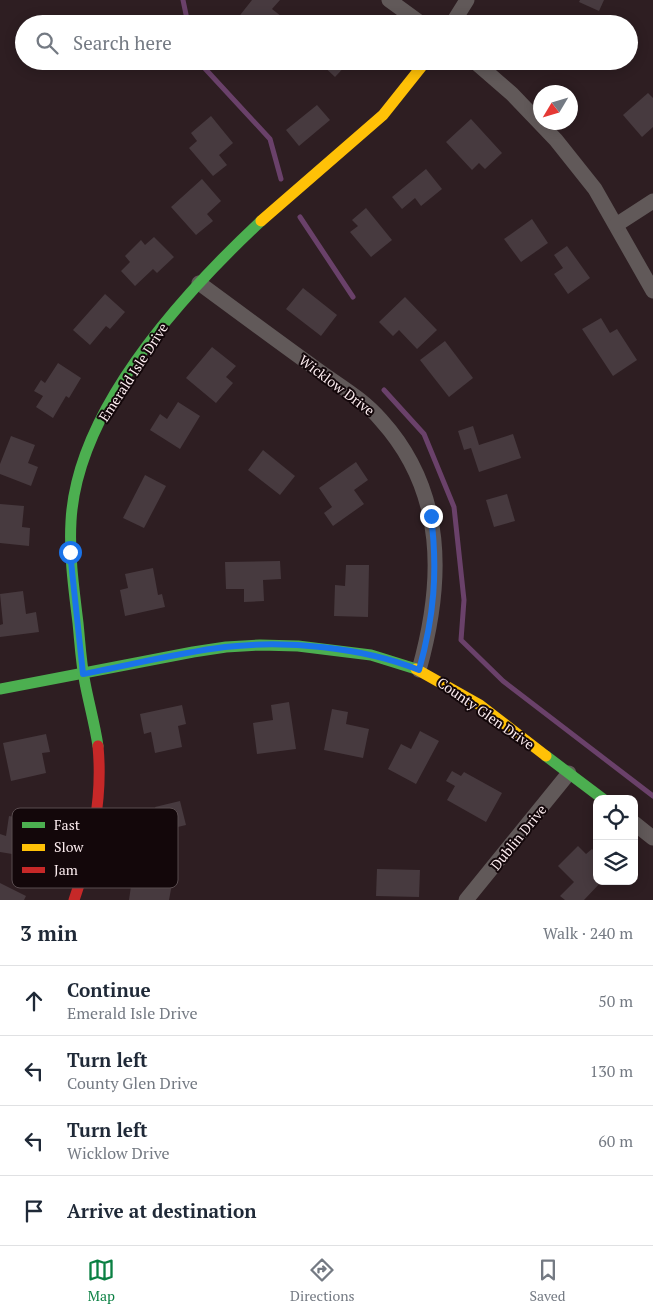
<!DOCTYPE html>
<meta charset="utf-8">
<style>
:root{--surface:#fff;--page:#f6f6f7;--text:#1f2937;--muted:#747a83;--line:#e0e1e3;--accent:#0b8043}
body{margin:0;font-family:"PT Serif",serif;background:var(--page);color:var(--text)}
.controls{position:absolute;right:15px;bottom:15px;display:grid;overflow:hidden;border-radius:10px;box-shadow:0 2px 12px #0003}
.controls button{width:45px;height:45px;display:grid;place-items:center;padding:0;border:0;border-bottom:1px solid var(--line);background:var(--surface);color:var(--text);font:25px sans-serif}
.compass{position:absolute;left:533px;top:85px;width:45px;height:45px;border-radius:50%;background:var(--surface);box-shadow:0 2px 12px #0003;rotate:232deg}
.stop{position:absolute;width:15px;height:15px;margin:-11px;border:4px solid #1a73e8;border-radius:50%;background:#fff}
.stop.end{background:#1a73e8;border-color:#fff;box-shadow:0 1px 5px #0008}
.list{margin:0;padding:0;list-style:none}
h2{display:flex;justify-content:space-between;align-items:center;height:65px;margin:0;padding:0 20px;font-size:21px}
h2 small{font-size:16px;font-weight:400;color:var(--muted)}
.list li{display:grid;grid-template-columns:32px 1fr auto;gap:15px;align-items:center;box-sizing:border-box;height:70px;padding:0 20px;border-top:1px solid var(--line)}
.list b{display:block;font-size:19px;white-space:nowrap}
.list p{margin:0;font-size:16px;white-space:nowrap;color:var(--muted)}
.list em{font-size:16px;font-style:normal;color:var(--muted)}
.icon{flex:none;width:28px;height:28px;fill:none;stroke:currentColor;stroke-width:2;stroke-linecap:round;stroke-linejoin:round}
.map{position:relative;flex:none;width:653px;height:900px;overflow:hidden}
.search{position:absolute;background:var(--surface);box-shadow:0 2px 12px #0003;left:15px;right:15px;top:15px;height:55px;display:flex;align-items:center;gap:12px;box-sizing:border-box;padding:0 18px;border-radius:28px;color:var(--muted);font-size:19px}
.sheet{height:345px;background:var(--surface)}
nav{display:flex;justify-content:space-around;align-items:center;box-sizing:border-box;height:70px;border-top:1px solid var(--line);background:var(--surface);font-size:14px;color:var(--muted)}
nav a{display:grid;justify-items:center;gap:2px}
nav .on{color:var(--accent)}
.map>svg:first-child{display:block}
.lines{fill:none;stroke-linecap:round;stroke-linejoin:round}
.stream{stroke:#6a416a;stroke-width:5}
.building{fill:#473a3f}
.street{stroke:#615959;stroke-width:15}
.fast{stroke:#4caf50;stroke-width:11}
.slow{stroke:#ffc107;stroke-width:11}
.jam{stroke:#c62828;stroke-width:11}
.route{stroke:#1a73e8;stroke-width:6}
.labels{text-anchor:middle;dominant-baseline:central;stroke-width:4;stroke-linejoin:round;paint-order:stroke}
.street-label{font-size:14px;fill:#fcecef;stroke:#13070a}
.key{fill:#13070a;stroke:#594c4f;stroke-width:1}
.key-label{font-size:14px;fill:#fcecef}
</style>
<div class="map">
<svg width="653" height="900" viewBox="0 0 653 900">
<rect width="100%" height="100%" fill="#2e1e22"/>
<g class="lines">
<g class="stream">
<polyline points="183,0 188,24"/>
<polyline points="198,61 270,139 281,179"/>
<polyline points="300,217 353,297"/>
<polyline points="384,390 424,434 454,507 464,600 461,640 503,681 653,796"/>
</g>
</g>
<g class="building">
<polygon points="252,0 280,0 272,9 286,20 283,24 242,24 237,19"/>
<polygon points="580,0 604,0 599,11 579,2"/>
<polygon points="318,61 350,61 335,77"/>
<polygon points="648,93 653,98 653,127 642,137 623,115"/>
<polygon points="317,105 330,120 299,146 286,130"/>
<polygon points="211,116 233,143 219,155 227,165 213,176 189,148 197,141 191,133"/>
<polygon points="471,119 502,153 485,169 479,163 472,170 446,142"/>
<polygon points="426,169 442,189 421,206 415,198 402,209 392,197"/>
<polygon points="202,179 221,201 207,214 213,221 196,235 171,207"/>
<polygon points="366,208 392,240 371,257 350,232 358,226 352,220"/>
<polygon points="532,219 548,243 521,262 504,239"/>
<polygon points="154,237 174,257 157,273 153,269 135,286 121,271 130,262 125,256 141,240 145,245"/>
<polygon points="567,246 590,278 568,294 554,274 563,268 554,255"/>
<polygon points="303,288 337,315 321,336 286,309"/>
<polygon points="105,294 125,312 110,329 106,326 90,345 73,330"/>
<polygon points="405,297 437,330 417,349 399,330 393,336 379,322"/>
<polygon points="601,318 610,333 617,329 637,360 613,376 582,329"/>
<polygon points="445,341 473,378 449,397 420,360"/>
<polygon points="212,347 236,366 226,377 233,383 216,403 186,378"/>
<polygon points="58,363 81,378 69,398 66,396 53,418 36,407 43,396 34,391 41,380 45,383"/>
<polygon points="178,402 200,416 180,449 150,430 160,414 167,419"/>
<polygon points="473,426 479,445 513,434 521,458 479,472 471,448 464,450 458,431"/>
<polygon points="11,436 35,445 28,463 38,467 31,486 0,474 0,464"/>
<polygon points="263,450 295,476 280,495 248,470"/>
<polygon points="356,462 368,480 354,490 364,504 333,526 324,513 332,507 319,488"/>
<polygon points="145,475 166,486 144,528 123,518"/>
<polygon points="507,494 515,521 494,527 486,500"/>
<polygon points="0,504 24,506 22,527 30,528 29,546 0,543"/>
<polygon points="280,561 281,579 263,580 264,601 244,602 244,589 226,589 225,562"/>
<polygon points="346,565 369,565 368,617 334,616 335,585 345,586"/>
<polygon points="153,568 158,595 162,594 165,607 125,616 120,590 128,588 125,574"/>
<polygon points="23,591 26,614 36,612 39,632 0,637 0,625 3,624 0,594"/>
<polygon points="289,702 296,749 257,754 253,723 273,720 271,705"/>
<polygon points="182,705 186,724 178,726 182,747 155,753 151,732 144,734 140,714"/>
<polygon points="332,709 348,712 346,724 369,729 363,758 324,750"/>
<polygon points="420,731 439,741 416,784 388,769 401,744 411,749"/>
<polygon points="46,734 50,752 42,753 46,773 11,781 3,743"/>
<polygon points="452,771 461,776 464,772 502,793 486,822 447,800 455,786 446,781"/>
<polygon points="180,801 186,825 145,835 141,816 157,813 155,807"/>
<polygon points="9,816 56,824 53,842 34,838 30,857 0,852 0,834 6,836"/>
<polygon points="578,846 586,854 592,849 597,854 597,881 602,881 584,900 565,900 560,896 574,882 558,866"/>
<polygon points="152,864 175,868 169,900 129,900 132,879 149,881"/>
<polygon points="377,869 420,870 419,897 376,896"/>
<polygon points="0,883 26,896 24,900 0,900"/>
</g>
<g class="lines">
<g class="street">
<polyline points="389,0 422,24"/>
<polyline points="452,24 467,0"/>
<polyline points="474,61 512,94 556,140 595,189 653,291"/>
<polyline points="616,225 653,201"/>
<path d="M 199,283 C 237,311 276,340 315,368 C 338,385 362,398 381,420 C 446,492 444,581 419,670"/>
<polyline points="634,823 653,838"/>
<polyline points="466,900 569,773"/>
</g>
<g class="fast">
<polyline points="0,689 193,652 226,647 260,645 298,646 371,655 416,669"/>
<path d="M 98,746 C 95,725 89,704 85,683 C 81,663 80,643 78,623 C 74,590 69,555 71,521 C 77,409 182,295 261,221"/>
<polyline points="546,756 603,799"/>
</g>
<g class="slow">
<polyline points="261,221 383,115 426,61"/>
<polyline points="416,669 480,705 546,756"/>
</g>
<path class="jam" d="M 74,900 C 92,849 103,800 98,746"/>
</g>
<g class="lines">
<path class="route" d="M 70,552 L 83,674 C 130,665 177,653 225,647 C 286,640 362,647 419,670 C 434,617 438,571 431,516"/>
</g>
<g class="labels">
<g class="street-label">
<text transform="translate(133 372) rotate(-57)">Emerald Isle Drive</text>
<text transform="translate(337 385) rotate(37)">Wicklow Drive</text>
<text transform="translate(486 713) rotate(35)">County Glen Drive</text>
<text transform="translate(518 837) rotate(-51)">Dublin Drive</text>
</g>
</g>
<rect x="12" y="808" width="166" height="80" rx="8" class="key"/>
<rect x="22" y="822" width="23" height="6" fill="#4caf50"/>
<rect x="22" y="844" width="23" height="7" fill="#ffc107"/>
<rect x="22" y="867" width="23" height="6" fill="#c62828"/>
<g class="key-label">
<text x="54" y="830">Fast</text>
<text x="54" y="852">Slow</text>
<text x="54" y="875">Jam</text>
</g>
</svg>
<div class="controls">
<button><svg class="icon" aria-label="locate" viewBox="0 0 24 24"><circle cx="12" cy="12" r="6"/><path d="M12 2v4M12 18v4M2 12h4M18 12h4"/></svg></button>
<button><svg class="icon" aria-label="layers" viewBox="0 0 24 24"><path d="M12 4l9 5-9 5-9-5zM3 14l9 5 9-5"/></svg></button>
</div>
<svg class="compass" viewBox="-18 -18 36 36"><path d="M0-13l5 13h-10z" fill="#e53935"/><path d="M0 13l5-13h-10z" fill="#747a83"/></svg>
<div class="stop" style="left:70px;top:552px"></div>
<div class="stop end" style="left:431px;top:516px"></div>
<div class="search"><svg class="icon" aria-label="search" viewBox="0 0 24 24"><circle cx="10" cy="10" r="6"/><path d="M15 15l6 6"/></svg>Search here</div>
</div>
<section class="sheet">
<h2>3 min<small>Walk · 240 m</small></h2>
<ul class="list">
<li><svg class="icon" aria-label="ahead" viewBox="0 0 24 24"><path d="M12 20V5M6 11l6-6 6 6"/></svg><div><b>Continue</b><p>Emerald Isle Drive</p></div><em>50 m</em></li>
<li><svg class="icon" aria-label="left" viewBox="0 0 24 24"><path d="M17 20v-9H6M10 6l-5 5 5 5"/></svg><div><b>Turn left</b><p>County Glen Drive</p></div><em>130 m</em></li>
<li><svg class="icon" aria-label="left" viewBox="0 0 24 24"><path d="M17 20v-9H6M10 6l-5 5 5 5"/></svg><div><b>Turn left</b><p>Wicklow Drive</p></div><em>60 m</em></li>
<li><svg class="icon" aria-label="arrive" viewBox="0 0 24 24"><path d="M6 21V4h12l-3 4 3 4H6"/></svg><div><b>Arrive at destination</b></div></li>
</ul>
</section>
<nav>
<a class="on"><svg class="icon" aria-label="map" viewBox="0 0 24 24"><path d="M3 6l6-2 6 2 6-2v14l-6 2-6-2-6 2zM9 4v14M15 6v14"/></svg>Map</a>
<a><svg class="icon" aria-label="directions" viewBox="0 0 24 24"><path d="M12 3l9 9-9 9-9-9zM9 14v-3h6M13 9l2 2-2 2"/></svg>Directions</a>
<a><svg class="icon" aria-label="saved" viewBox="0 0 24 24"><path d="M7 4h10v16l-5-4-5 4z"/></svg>Saved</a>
</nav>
